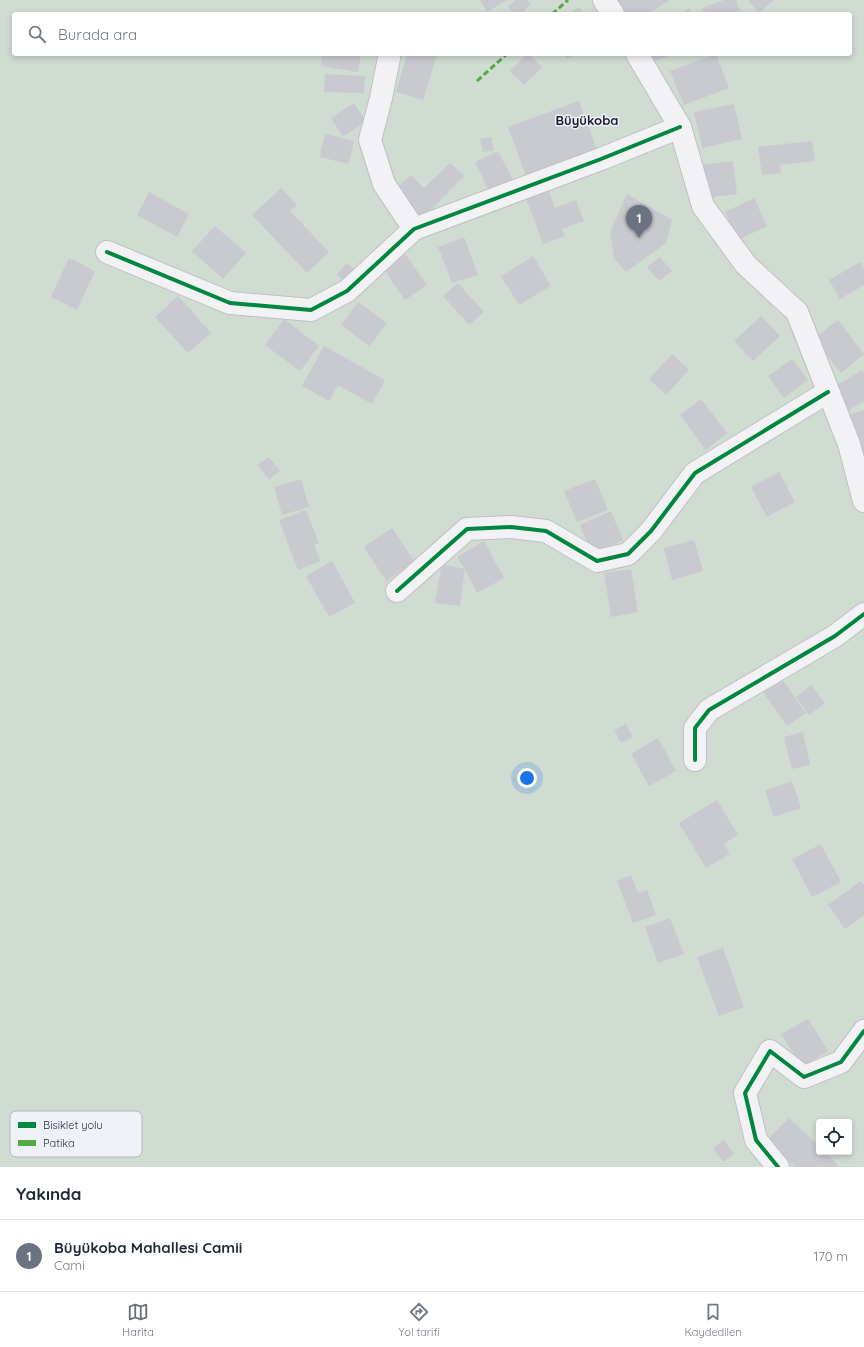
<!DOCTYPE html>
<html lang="tr">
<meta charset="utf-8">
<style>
:root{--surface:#fff;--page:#f2f2f3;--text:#1f2937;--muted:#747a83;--line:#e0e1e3;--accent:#696c7b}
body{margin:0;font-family:Quicksand,sans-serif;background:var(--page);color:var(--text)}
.controls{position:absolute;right:12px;bottom:12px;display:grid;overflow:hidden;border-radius:4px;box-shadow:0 2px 6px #0003}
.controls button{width:36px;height:36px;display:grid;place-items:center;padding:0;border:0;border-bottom:1px solid var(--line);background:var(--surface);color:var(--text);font:20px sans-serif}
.you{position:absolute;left:527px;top:778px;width:14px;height:14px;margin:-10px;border:3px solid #fff;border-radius:50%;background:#1a73e8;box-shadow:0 0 0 6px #1a73e833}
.badge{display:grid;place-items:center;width:26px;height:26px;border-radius:50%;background:var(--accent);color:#fff;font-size:13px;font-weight:700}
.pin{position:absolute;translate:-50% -33px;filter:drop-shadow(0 1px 2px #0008)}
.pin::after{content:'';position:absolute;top:21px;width:14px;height:12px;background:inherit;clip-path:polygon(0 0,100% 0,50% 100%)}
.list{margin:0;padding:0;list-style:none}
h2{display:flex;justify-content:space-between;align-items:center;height:52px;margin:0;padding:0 16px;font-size:17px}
h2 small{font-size:13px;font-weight:400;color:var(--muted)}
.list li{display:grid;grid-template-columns:26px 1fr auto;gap:12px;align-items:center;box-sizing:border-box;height:72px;padding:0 16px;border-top:1px solid var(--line)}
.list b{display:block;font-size:15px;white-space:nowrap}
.list p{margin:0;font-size:13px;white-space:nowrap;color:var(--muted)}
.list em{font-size:13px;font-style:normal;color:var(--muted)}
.icon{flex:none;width:22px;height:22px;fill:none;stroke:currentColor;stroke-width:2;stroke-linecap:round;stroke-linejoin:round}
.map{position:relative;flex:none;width:864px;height:1167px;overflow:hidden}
.search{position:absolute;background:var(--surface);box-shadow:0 2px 6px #0003;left:12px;right:12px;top:12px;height:44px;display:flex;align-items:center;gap:10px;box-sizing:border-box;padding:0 14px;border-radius:4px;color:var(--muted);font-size:15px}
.sheet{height:124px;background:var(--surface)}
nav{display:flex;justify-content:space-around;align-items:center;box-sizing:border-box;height:56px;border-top:1px solid var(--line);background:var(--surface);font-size:11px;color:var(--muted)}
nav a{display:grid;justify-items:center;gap:2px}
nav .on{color:var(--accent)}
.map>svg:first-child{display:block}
.green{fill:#d0dbd2;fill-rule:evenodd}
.building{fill:#c9cacf}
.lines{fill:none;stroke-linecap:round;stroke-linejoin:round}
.minor-casing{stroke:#bfc0c5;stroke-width:24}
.minor{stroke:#f2f2f4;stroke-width:22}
.quiet{stroke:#53ab46;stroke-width:3;stroke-dasharray:6 3;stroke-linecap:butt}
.cycleway-casing{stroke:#f0f1f7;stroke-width:6}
.cycleway{stroke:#00873e;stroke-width:4}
.labels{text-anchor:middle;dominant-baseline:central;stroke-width:3;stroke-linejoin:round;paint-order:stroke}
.quarter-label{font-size:13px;font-weight:bold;fill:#1a1d32;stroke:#f0f1f7}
.key{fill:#f0f1f7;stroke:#b4b6c0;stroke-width:1}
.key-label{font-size:11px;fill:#282c41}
</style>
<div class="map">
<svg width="864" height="1167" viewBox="0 0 864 1167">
<rect width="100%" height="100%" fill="#e2e3e7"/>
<path class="green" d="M 0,0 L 864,0 L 864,1167 L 0,1167 ZM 14,14 L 850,14 L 850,54 L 14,54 ZM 819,1122 L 849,1122 L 849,1152 L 819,1152 Z"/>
<g class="building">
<polygon points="480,0 507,0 487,12"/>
<polygon points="515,0 527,0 531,4 521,14 516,14 508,7"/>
<polygon points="613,0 670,0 648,14 622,14"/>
<polygon points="724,0 736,0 741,14 704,14 702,8"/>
<polygon points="748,0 774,0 759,13"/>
<polygon points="579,7 584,14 569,14"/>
<polygon points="689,8 693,14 681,14"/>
<polygon points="323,54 361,54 358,72 321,66"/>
<polygon points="407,54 437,54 423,100 396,92"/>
<polygon points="527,54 529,54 542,67 524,85 510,71"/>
<polygon points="563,54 575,54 567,59"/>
<polygon points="646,54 674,54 649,63"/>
<polygon points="716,54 729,88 684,105 670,71"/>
<polygon points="325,74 365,76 364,93 324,92"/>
<polygon points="579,101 597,150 526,176 508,127"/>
<polygon points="354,103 366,121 343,137 331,118"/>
<polygon points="734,104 742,139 702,148 694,112"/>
<polygon points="325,134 354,141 348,164 320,157"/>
<polygon points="491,137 494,150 483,152 480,139"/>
<polygon points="812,141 815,161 780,165 781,173 762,175 758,147"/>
<polygon points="498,151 514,182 490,194 475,162"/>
<polygon points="733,161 737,194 704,198 701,165"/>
<polygon points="450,163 464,176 423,218 395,190 411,175 424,188"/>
<polygon points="281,188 297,205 290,211 329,252 307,273 252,215"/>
<polygon points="548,190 555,208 576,200 584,221 562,229 565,236 543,244 526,198"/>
<polygon points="149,192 189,214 177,237 137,215"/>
<polygon points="627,194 672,220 666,243 626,272 614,258 610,232"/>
<polygon points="754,198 767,226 738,240 725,212"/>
<polygon points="215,226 246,253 223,279 192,251"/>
<polygon points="464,237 478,275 452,283 438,247"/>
<polygon points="405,254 427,285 405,300 384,269"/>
<polygon points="533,256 551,286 519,305 501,276"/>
<polygon points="660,257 672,271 659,281 647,267"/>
<polygon points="69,258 95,271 77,310 51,297"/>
<polygon points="860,262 864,269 864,285 840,299 829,280"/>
<polygon points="347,263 355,270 344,281 337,274"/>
<polygon points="458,283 484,312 469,325 443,296"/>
<polygon points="178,296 211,333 188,353 155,317"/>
<polygon points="358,302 387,323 369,346 341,325"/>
<polygon points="761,316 780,336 753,361 734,341"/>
<polygon points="284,319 319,346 300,371 265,345"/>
<polygon points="838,320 864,354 841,373 814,338"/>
<polygon points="324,346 385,380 372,404 338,385 329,401 302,386"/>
<polygon points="672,354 689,370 666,395 649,379"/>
<polygon points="792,359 808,380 784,398 768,376"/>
<polygon points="862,370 864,373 864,401 849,410 834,387"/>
<polygon points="701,399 727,433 706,450 680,415"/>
<polygon points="864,410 864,453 858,455 846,416"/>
<polygon points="269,457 280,471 269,480 257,465"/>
<polygon points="779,472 795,502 767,517 751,487"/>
<polygon points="301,479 309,507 282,515 274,487"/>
<polygon points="595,479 608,510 577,522 564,491"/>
<polygon points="306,510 319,543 314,545 320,561 298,570 279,520"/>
<polygon points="611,511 623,540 592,553 580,525"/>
<polygon points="392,528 415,562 386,581 364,547"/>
<polygon points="694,540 703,571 672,580 664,548"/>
<polygon points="484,541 504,578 477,593 465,569 457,557"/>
<polygon points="332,561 355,603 329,617 306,576"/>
<polygon points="442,564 465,569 460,606 435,603"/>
<polygon points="631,569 638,612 611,617 604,573"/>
<polygon points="782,679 806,713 787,726 763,692"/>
<polygon points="811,685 825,703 809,715 796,697"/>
<polygon points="626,724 633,737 621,743 614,730"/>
<polygon points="803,732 810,765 792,769 784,737"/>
<polygon points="658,738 676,771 649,786 631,754"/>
<polygon points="792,781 801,808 774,817 765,791"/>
<polygon points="717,800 738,835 724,844 730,854 706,868 679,823"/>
<polygon points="821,844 841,882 812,897 792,859"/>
<polygon points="631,875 638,893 647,890 656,915 633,923 617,881"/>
<polygon points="861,881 864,885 864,915 845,929 828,905"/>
<polygon points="670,918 684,954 658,963 645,927"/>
<polygon points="723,948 744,1007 719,1016 697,957"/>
<polygon points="808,1019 828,1051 802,1067 781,1034"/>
<polygon points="789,1118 819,1146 819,1152 825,1152 838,1165 837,1167 795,1167 767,1140"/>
<polygon points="724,1140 734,1154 723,1162 713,1148"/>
</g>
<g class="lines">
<g class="minor-casing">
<g id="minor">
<polyline points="604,0 613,14"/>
<polyline points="637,54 680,127 703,206 746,265 797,312 849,444 864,501"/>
<polyline points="389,58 381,98 370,140 384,184 414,229"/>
<polyline points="107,252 230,303 311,310 347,291 414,229 601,159 680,127"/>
<polyline points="397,591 467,529 511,527 546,531 597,561 628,554 651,531 695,473 828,392"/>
<polyline points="695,760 695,728 709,710 835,636 864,614"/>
<polyline points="778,1167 756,1140 745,1093 770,1051 804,1077 841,1062 864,1031"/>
</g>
</g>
<use href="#minor" class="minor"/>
<g class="quiet">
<polyline points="552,14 568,0"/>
<polyline points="477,81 507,54"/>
</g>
<g class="cycleway-casing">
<g id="cycleway">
<polyline points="107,252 230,303 311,310 347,291 414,229 601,159 680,127"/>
<polyline points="397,591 467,529 511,527 546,531 597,561 628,554 651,531 695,473 828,392"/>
<polyline points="695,760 695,728 709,710 835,636 864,614"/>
<polyline points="778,1167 756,1140 745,1093 770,1051 804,1077 841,1062 864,1031"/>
</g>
</g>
<use href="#cycleway" class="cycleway"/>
</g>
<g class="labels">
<g class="quarter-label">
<text x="587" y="120">Büyükoba</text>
</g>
</g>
<rect x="10" y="1111" width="132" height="46" rx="6" class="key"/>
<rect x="18" y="1122" width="18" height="6" fill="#00873e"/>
<rect x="18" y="1140" width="18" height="6" fill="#53ab46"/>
<g class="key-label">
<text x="43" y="1129">Bisiklet yolu</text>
<text x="43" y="1147">Patika</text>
</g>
</svg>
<div class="controls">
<button><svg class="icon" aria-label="locate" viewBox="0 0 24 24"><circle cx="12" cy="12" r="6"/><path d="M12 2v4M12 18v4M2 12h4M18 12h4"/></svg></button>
</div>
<div class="you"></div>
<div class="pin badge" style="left:639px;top:238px;background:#6b7280">1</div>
<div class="search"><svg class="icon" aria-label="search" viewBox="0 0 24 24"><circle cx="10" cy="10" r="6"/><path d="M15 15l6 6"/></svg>Burada ara</div>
</div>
<section class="sheet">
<h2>Yakında<small></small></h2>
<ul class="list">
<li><span class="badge" style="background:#6b7280">1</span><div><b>Büyükoba Mahallesi Camii</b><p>Cami</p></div><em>170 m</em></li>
</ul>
</section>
<nav>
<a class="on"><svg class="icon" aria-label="map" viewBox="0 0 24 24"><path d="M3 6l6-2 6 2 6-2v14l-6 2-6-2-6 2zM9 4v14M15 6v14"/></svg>Harita</a>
<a><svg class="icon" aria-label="directions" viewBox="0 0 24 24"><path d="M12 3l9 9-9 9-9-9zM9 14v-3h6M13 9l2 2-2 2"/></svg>Yol tarifi</a>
<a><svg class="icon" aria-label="saved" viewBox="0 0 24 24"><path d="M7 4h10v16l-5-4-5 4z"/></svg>Kaydedilen</a>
</nav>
